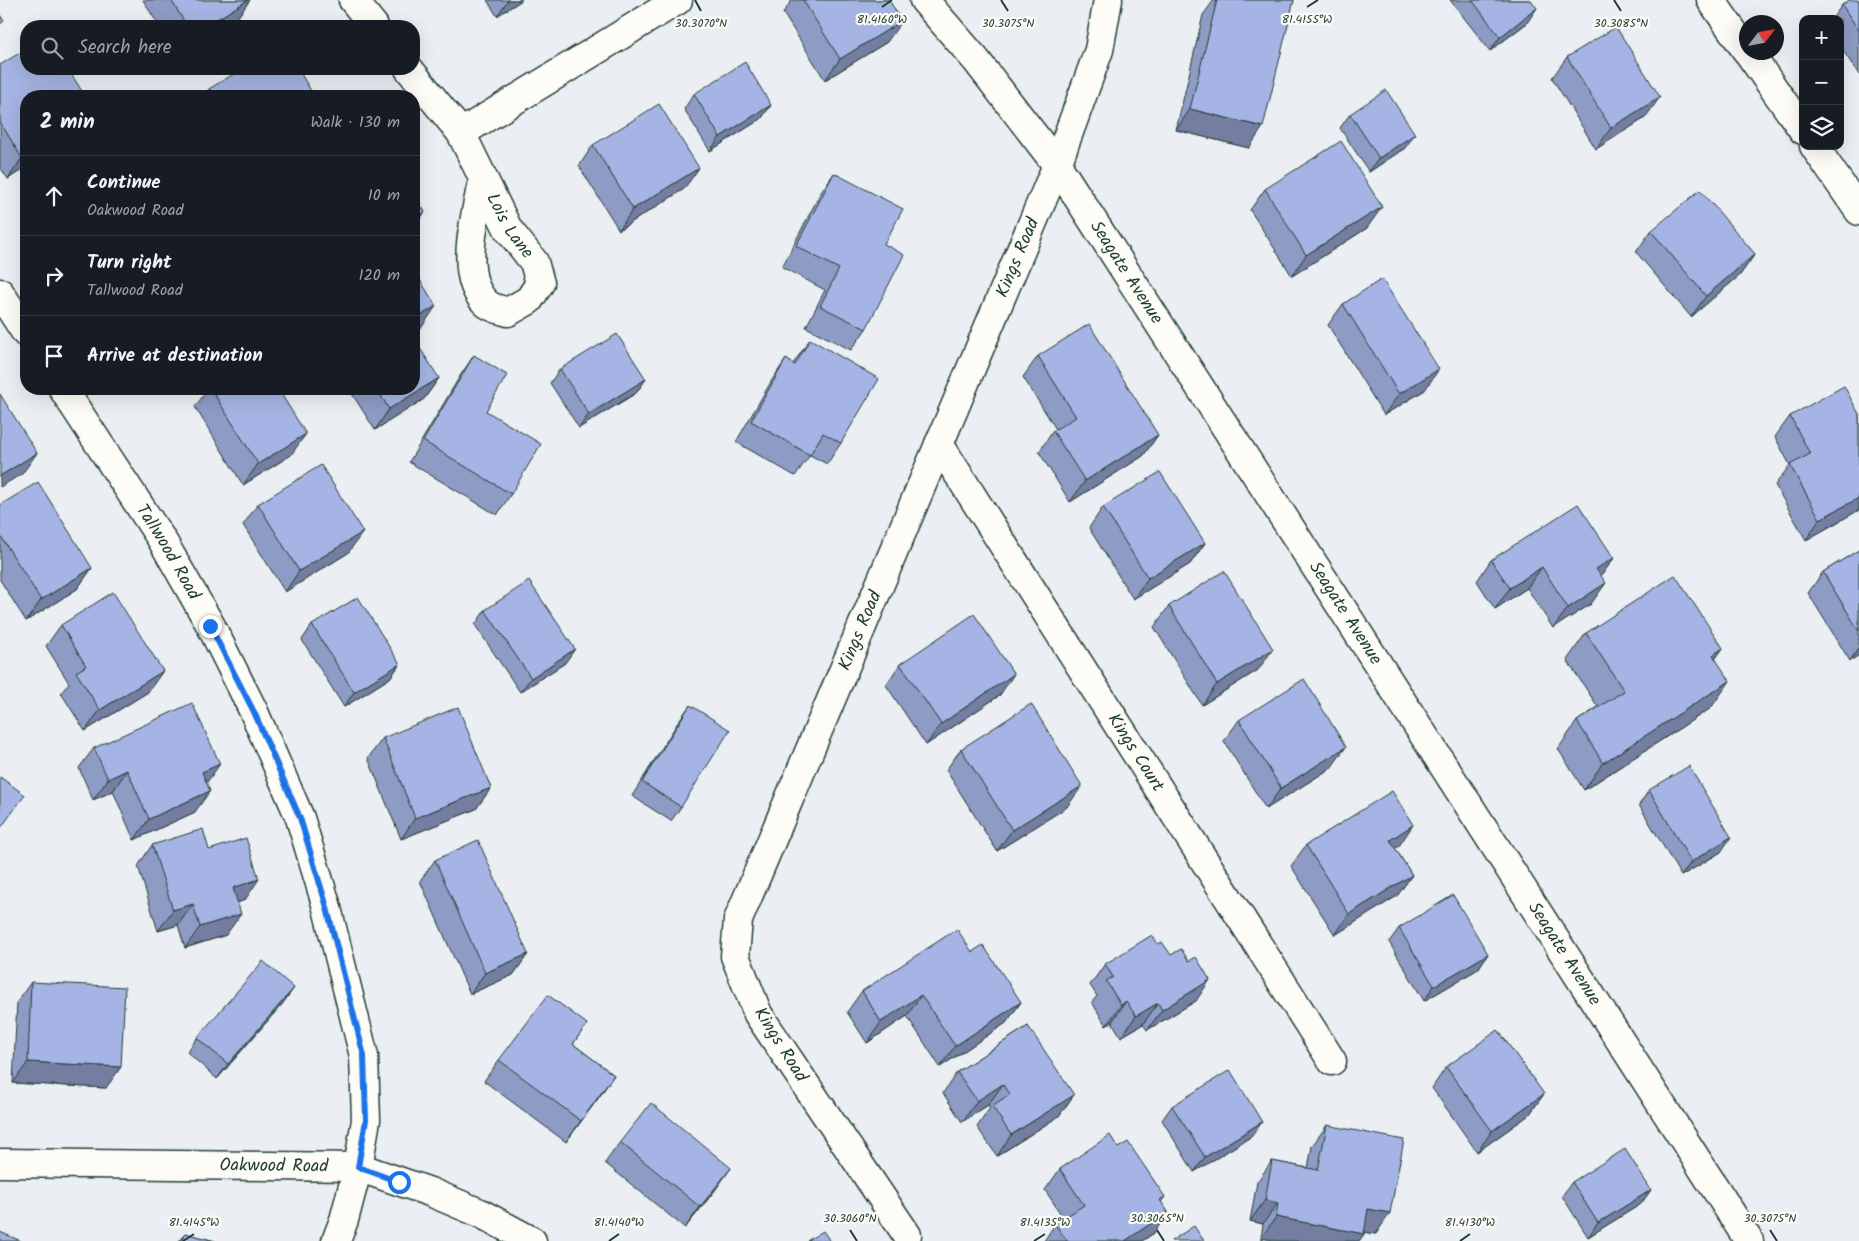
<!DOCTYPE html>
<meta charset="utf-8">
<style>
:root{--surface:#171b24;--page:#20242c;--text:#f1f3f6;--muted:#9ea1a6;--line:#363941}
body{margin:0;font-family:Kalam,sans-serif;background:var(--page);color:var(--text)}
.controls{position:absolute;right:15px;top:15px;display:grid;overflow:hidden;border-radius:10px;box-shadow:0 5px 20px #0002}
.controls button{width:45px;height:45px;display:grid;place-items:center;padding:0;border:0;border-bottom:1px solid var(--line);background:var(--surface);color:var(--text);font:25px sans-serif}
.compass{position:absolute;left:1739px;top:15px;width:45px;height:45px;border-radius:50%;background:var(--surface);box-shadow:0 5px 20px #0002;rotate:58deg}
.stop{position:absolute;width:15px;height:15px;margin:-11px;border:4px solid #1a73e8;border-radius:50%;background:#fff}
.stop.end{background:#1a73e8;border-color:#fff;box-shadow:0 1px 5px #0008}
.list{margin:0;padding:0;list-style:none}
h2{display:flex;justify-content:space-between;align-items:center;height:65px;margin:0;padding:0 20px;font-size:21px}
h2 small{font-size:16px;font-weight:400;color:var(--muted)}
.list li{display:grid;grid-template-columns:32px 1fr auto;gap:15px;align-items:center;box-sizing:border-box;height:80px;padding:0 20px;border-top:1px solid var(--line)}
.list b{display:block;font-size:19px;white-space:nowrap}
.list p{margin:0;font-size:16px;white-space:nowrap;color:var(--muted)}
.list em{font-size:16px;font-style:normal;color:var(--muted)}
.icon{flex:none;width:28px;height:28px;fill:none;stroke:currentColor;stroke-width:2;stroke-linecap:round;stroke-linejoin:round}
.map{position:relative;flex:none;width:1859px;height:1241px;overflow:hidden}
.search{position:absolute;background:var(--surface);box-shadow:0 5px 20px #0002;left:20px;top:20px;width:400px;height:55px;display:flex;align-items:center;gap:12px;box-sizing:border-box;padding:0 18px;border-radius:20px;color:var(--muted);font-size:19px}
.panel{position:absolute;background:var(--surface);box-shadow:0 5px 20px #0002;left:20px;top:90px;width:400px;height:305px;border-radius:20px}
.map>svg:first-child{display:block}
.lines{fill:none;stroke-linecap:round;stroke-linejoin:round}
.minor-casing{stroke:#1f3d34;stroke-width:31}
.minor{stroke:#fdfcf7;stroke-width:28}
.wall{fill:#8e9bc4;stroke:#1f3d34}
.shaded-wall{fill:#747ea0;stroke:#1f3d34}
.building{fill:#a5b4e4;stroke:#1f3d34}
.route{stroke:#1a73e8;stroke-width:6}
.ticks{fill:none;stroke:#1f3d34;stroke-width:2}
.labels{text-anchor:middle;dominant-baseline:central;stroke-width:4.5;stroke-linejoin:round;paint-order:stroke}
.street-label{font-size:18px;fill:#1f3d34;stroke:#fdfcf7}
.ticks-label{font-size:12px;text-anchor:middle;fill:#1f3d34;stroke:#fdfcf7;stroke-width:4.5;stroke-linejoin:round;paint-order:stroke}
</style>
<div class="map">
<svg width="1859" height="1241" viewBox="0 0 1859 1241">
<rect width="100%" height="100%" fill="#ebeef3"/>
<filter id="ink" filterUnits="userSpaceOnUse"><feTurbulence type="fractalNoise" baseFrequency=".02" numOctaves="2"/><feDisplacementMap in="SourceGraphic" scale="10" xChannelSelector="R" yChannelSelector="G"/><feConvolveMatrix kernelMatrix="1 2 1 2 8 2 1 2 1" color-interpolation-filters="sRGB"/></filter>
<g filter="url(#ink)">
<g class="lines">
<g class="minor-casing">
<g id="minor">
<polyline points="353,0 374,26"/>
<path id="s1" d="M 924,0 L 976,60 L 1057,165 L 1749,1241"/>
<polyline points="1711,0 1746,50"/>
<polyline points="1748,52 1803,130"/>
<polyline points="409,69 461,133 678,0"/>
<path id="s2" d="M 461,133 L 508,229 L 534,262 L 540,283 L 529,300 L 508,312 C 502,310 491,308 486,303 C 457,275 476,214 483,179"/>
<polyline points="1814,146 1859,211"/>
<polyline points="0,293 26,333"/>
<path id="s3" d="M 63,389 L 162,540 L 211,626 L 254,712 L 300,818 L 326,904 L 364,1056 L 366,1120 L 358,1167 L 344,1220 L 336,1241"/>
<path id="s4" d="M 939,444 L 1332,1061"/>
<path id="s5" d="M 0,1163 L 358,1167 L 430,1192 L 480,1213 L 532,1241"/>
<path id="s6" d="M 907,1235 L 758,1014 L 735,956 L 738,920 L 1057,165 L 1099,50 L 1108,0"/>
</g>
</g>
<use href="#minor" class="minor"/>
</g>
<g class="wall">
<polygon points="143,0 250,0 237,18 225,26 159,26"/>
<polygon points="487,0 522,0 497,16"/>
<polygon points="792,0 889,0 887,42 825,80 783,13"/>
<polygon points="1214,0 1294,0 1249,148 1176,130 1203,15"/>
<polygon points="1450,0 1531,0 1527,23 1490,51"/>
<polygon points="1859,0 1859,75 1840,46 1840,19 1832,19 1842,5"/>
<polygon points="1567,57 1645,118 1596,149 1552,78"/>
<polygon points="0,65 26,96 26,167 8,179 0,167"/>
<polygon points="209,89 314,96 203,96"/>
<polygon points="694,94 771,105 761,119 710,151 684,109"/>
<polygon points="1350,114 1405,148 1369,172 1340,128"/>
<polygon points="593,145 684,189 619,230 579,166"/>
<polygon points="834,173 866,329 851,350 806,327 825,290 782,267 820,194"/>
<polygon points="1265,189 1367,228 1292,276 1250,210"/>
<polygon points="1651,231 1755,254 1740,275 1691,317 1636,252"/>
<polygon points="1343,304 1425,390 1384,415 1328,325"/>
<polygon points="810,339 841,443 827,464 810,455 795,476 736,442 772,380 786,359 793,364"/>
<polygon points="474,355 486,411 511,494 497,515 409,462 460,376"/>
<polygon points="1038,356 1158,435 1143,456 1070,502 1039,452 1053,431 1056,429 1023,377"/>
<polygon points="560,369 646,379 636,393 579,428 550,383"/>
<polygon points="439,378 424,399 375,430 349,389 414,389"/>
<polygon points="208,389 278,389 291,455 243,485 195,407"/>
<polygon points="1859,414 1859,510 1806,540 1775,485 1790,465 1775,437 1790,416"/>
<polygon points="258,504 348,553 285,592 243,525"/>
<polygon points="0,505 92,568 77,589 26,621 0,580"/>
<polygon points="1103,507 1205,543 1190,564 1133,599 1089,528"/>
<polygon points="1859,550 1859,655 1850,661 1808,593 1823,572"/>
<polygon points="1614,558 1601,576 1591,604 1553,628 1527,588 1495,609 1477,581 1491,560"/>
<polygon points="1169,606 1258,670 1202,705 1154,627"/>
<polygon points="485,610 565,663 520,692 475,625"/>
<polygon points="61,625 148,692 85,731 61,693 69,683 46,646"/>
<polygon points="312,625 400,664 390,678 344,707 302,640"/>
<polygon points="1586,633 1723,648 1715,659 1711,708 1584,790 1558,749 1577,721 1598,707 1567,660"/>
<polygon points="900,664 1000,695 926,745 886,685"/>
<polygon points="690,705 681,807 671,821 632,796 680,719"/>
<polygon points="1239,720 1331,768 1266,809 1224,741"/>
<polygon points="383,738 491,788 476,809 401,839 368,758"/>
<polygon points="94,748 206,783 195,812 134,840 113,791 93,800 79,768"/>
<polygon points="961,749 1067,807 997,851 946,770"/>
<polygon points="1649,790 1721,852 1681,876 1639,805"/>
<polygon points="152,845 209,850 245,900 237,903 226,935 185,948 178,925 158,931 138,866"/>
<polygon points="1306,845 1399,846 1395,848 1412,875 1397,896 1335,935 1291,866"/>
<polygon points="435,860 528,954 513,975 470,994 420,881"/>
<polygon points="1399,928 1488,954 1478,969 1424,1001 1389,942"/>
<polygon points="972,952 1021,1002 1006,1023 940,1067 907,1016 867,1043 847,1012 862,991"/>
<polygon points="1105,964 1196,1001 1147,1030 1143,1024 1121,1037 1112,1022 1106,1026 1092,1002 1097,996 1090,985"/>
<polygon points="31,982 106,1088 13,1083 17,1002"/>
<polygon points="284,1002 217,1079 187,1052 197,1038"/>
<polygon points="587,1024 573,1044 614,1075 566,1142 484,1081 499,1060"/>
<polygon points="1028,1026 1059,1116 997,1156 977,1127 990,1108 988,1105 962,1122 943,1093 957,1072"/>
<polygon points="1446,1067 1544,1094 1529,1115 1477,1152 1432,1088"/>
<polygon points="1172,1106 1252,1136 1194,1172 1162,1120"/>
<polygon points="1327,1125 1376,1234 1364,1232 1364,1234 1359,1241 1278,1241 1261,1238 1263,1224 1250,1221 1257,1182 1272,1161 1308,1168 1312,1146"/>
<polygon points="620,1142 716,1189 685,1228 605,1163"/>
<polygon points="1118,1148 1165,1197 1161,1202 1168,1212 1154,1233 1142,1241 1044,1241 1055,1224 1064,1219 1045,1190 1060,1169"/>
<polygon points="1572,1182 1641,1204 1588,1237 1562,1196"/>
<polygon points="185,1233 215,1241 179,1241"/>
</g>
<g class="shaded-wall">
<polygon points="248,0 250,0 237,18 225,26 206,26"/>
<polygon points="508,0 522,0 497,16"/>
<polygon points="1537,8 1527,23 1490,51 1500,37"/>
<polygon points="902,21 887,42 825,80 840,59"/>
<polygon points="1660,97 1645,118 1596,149 1611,128"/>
<polygon points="771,105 761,119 710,151 720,137"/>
<polygon points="1190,109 1263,127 1249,148 1176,130"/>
<polygon points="1415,134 1405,148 1369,172 1379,158"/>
<polygon points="26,156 26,167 8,179 22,158"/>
<polygon points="699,168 684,189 619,230 633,209"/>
<polygon points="1382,207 1367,228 1292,276 1306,255"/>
<polygon points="425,212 414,228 414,219"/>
<polygon points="1755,254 1740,275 1691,317 1706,296"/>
<polygon points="436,306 422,327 414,332 414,320"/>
<polygon points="1439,369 1425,390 1384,415 1399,394"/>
<polygon points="439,378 424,399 375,430 389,409"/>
<polygon points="646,379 636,393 579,428 589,414"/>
<polygon points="306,434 291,455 243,485 258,464"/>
<polygon points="1158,435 1143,456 1070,502 1085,481"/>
<polygon points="37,453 22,474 0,487 0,476"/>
<polygon points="1859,498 1859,510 1806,540 1820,519"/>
<polygon points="363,532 348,553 285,592 299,571"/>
<polygon points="1205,543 1190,564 1133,599 1148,578"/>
<polygon points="1614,558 1599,579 1596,569"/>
<polygon points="1542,567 1527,588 1495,609 1510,588"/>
<polygon points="92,568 77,589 26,621 41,600"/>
<polygon points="1606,583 1591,604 1553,628 1568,608"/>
<polygon points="1859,647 1859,655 1850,661"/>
<polygon points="1723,648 1704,675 1713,655"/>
<polygon points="575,649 565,663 520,692 531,678"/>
<polygon points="1273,649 1258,670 1202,705 1217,684"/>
<polygon points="400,664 390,678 344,707 354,692"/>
<polygon points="163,671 148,692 85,731 100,710"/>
<polygon points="1014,674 1000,695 926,745 941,724"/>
<polygon points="1730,681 1711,708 1584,790 1603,763"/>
<polygon points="1346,747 1331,768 1266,809 1281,788"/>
<polygon points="220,764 205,785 202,772"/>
<polygon points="127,770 113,791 93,800 108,779"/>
<polygon points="1082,786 1067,807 997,851 1012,830"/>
<polygon points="491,788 476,809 401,839 415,818"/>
<polygon points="210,791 195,812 134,840 149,819"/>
<polygon points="1413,825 1399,846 1375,861 1390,840"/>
<polygon points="1731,837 1721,852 1681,876 1691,862"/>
<polygon points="1412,875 1397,896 1335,935 1349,914"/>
<polygon points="259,879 245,900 218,909 233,888"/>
<polygon points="193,904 178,925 158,931 173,910"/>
<polygon points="241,914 226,935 185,948 200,927"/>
<polygon points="528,954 513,975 470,994 485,973"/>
<polygon points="1488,954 1478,969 1424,1001 1434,986"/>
<polygon points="1210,980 1196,1001 1147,1030 1162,1010"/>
<polygon points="294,988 284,1002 217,1079 228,1064"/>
<polygon points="921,995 907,1016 867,1043 881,1022"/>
<polygon points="1126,1001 1112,1022 1106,1026 1121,1005"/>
<polygon points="1021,1002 1006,1023 940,1067 955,1046"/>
<polygon points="1158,1003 1143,1024 1121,1037 1136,1016"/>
<polygon points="28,1062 121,1067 106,1088 13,1083"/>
<polygon points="614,1075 600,1096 566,1142 581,1121"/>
<polygon points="1003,1084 988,1105 962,1122 977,1101"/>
<polygon points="1544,1094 1529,1115 1477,1152 1492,1131"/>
<polygon points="1074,1095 1059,1116 997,1156 1011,1135"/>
<polygon points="1262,1122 1252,1136 1194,1172 1205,1157"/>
<polygon points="731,1168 716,1189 685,1228 700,1207"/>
<polygon points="1651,1190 1641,1204 1588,1237 1598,1223"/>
<polygon points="1265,1200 1278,1203 1263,1224 1250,1221"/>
<polygon points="1368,1209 1390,1213 1376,1234 1353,1230"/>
<polygon points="1168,1212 1154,1233 1142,1241 1125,1241"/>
<polygon points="1276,1217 1364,1234 1359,1241 1278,1241 1261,1238"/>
</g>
<g class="building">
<polygon points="171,0 248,0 206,26 187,26"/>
<polygon points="803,0 889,0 902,21 840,59"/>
<polygon points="1217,0 1294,0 1263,127 1190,109"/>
<polygon points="1472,0 1531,0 1537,8 1500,37"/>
<polygon points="1849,0 1859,0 1859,31 1842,5"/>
<polygon points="0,15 4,21 0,24"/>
<polygon points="1616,27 1660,97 1611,128 1567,57"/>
<polygon points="26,49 26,69 68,69 85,96 26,96 26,156 22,158 0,122 0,65"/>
<polygon points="745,62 771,105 720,137 694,94"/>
<polygon points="242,69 298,69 314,96 213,96 209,89"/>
<polygon points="1386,90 1415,134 1379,158 1350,114"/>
<polygon points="659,104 699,168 633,209 593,145"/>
<polygon points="1341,141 1382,207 1306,255 1265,189"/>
<polygon points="834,173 903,209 884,244 904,255 866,329 820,306 839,269 796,246"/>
<polygon points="1700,190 1755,254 1706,296 1651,231"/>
<polygon points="414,194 425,212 414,219"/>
<polygon points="414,270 436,306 414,320"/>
<polygon points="1382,279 1439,369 1399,394 1343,304"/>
<polygon points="1089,324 1158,435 1085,481 1053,431 1076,417 1038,356"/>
<polygon points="617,334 646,379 589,414 560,369"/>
<polygon points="414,339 439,378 389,409 377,389 414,389"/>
<polygon points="810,339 879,379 841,443 823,433 810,455 751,421 786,359 795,365"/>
<polygon points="474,355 507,375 486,411 541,444 511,494 423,441"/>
<polygon points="1844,386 1859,414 1859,498 1820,519 1790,465 1810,454 1790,416"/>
<polygon points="211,389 278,389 306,434 258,464"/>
<polygon points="0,394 37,453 0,476"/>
<polygon points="321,465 363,532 299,571 258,504"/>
<polygon points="1160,472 1205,543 1148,578 1103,507"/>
<polygon points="38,482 92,568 41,600 0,535 0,505"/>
<polygon points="1578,504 1614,558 1596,569 1606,583 1568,608 1542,567 1510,588 1491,560"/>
<polygon points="1859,550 1859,631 1823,572"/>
<polygon points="1224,571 1273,649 1217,684 1169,606"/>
<polygon points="1675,575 1723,648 1713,655 1730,681 1603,763 1577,721 1624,691 1586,633"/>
<polygon points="529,581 575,649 531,678 485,610"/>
<polygon points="113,592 163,671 100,710 76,672 86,666 61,625"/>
<polygon points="358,597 400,664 354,692 312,625"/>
<polygon points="974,614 1014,674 941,724 900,664"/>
<polygon points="1304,679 1346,747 1281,788 1239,720"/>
<polygon points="192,703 220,764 202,772 210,791 149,819 127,770 108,779 94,748"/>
<polygon points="1031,704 1082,786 1012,830 961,749"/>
<polygon points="690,705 730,730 681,807 642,782"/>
<polygon points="458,707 491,788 415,818 383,738"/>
<polygon points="1689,766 1731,837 1691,862 1649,790"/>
<polygon points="0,777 25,795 0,829"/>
<polygon points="1392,791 1413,825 1390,840 1412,875 1349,914 1306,845"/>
<polygon points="203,829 209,850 246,838 259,879 233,888 241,914 200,927 193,904 173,910 152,845"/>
<polygon points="478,840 528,954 485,973 435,860"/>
<polygon points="1453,895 1488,954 1434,986 1399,928"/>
<polygon points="957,929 972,952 983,945 1021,1002 955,1046 921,995 881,1022 862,991"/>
<polygon points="1152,935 1158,944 1162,942 1171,955 1181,949 1189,961 1196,957 1210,980 1162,1010 1158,1003 1136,1016 1126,1001 1121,1005 1106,981 1113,977 1105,964"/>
<polygon points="263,961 294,988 228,1064 197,1038"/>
<polygon points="31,982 125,987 121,1067 28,1062"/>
<polygon points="548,995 587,1024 573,1044 614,1075 581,1121 499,1060"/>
<polygon points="1028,1026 1074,1095 1011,1135 992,1106 1010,1094 1003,1084 977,1101 957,1072"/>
<polygon points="1498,1030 1544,1094 1492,1131 1446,1067"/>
<polygon points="1230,1070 1262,1122 1205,1157 1172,1106"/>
<polygon points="651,1103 731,1168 700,1207 620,1142"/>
<polygon points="1327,1125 1404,1140 1390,1213 1368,1209 1364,1234 1276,1217 1278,1203 1265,1200 1272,1161 1318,1170"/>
<polygon points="1110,1135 1118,1148 1128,1142 1165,1197 1160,1200 1168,1212 1125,1241 1067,1241 1055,1224 1084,1205 1060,1169"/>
<polygon points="1625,1149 1651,1190 1598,1223 1572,1182"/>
<polygon points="1194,1226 1204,1241 1171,1241"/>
<polygon points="823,1231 830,1241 807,1241"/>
<polygon points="0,1232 21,1241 0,1241"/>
<polygon points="185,1233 215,1241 183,1241"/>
</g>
</g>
<g class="lines" filter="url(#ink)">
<polyline class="route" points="210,626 254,712 300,818 326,904 364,1056 366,1120 358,1167 399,1182"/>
</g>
<path class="ticks" d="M 695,0 L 701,11M 1001,0 L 1008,11M 1614,0 L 1621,11M 882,7 L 892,0M 1307,7 L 1318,0M 850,1230 L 857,1241M 1157,1230 L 1164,1241M 1770,1230 L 1777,1241M 183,1241 L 194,1234M 609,1241 L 619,1234M 1034,1241 L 1045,1234M 1460,1241 L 1470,1234"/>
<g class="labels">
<g class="street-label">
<text stroke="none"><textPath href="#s2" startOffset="105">Lois Lane</textPath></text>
<text stroke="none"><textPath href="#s6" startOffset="1084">Kings Road</textPath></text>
<text stroke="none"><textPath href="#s1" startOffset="340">Seagate Avenue</textPath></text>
<text stroke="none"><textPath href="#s3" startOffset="194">Tallwood Road</textPath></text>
<text stroke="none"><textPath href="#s1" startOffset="745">Seagate Avenue</textPath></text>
<text stroke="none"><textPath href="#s6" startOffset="679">Kings Road</textPath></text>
<text stroke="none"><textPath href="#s4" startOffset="366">Kings Court</textPath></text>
<text stroke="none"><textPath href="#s1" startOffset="1150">Seagate Avenue</textPath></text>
<text transform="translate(780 1045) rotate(58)">Kings Road</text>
<text stroke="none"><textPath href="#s5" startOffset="274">Oakwood Road</textPath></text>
</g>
</g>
<g class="ticks-label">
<text x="882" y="23">81.4160°W</text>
<text x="1307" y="23">81.4155°W</text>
<text x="1621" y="27">30.3085°N</text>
<text x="701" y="27">30.3070°N</text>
<text x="1008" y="27">30.3075°N</text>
<text x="850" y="1222">30.3060°N</text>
<text x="1157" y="1222">30.3065°N</text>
<text x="1770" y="1222">30.3075°N</text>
<text x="194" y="1226">81.4145°W</text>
<text x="619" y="1226">81.4140°W</text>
<text x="1045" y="1226">81.4135°W</text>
<text x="1470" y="1226">81.4130°W</text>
</g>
</svg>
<div class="controls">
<button>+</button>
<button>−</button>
<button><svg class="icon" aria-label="layers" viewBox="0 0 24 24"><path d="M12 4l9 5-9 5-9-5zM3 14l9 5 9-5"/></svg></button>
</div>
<svg class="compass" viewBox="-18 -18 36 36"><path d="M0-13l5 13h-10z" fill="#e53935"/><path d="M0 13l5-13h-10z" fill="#9ea1a6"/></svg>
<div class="stop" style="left:399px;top:1182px"></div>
<div class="stop end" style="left:210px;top:626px"></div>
<div class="search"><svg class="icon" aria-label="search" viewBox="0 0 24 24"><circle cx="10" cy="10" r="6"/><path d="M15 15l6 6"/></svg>Search here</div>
<section class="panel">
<h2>2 min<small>Walk · 130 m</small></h2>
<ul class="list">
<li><svg class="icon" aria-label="ahead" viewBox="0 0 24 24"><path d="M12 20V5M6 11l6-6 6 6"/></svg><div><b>Continue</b><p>Oakwood Road</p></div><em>10 m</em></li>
<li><svg class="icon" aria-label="right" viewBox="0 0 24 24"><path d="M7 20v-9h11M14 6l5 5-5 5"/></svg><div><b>Turn right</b><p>Tallwood Road</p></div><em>120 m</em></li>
<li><svg class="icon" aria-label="arrive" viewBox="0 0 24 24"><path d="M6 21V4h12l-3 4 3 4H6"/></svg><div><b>Arrive at destination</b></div></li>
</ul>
</section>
</div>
